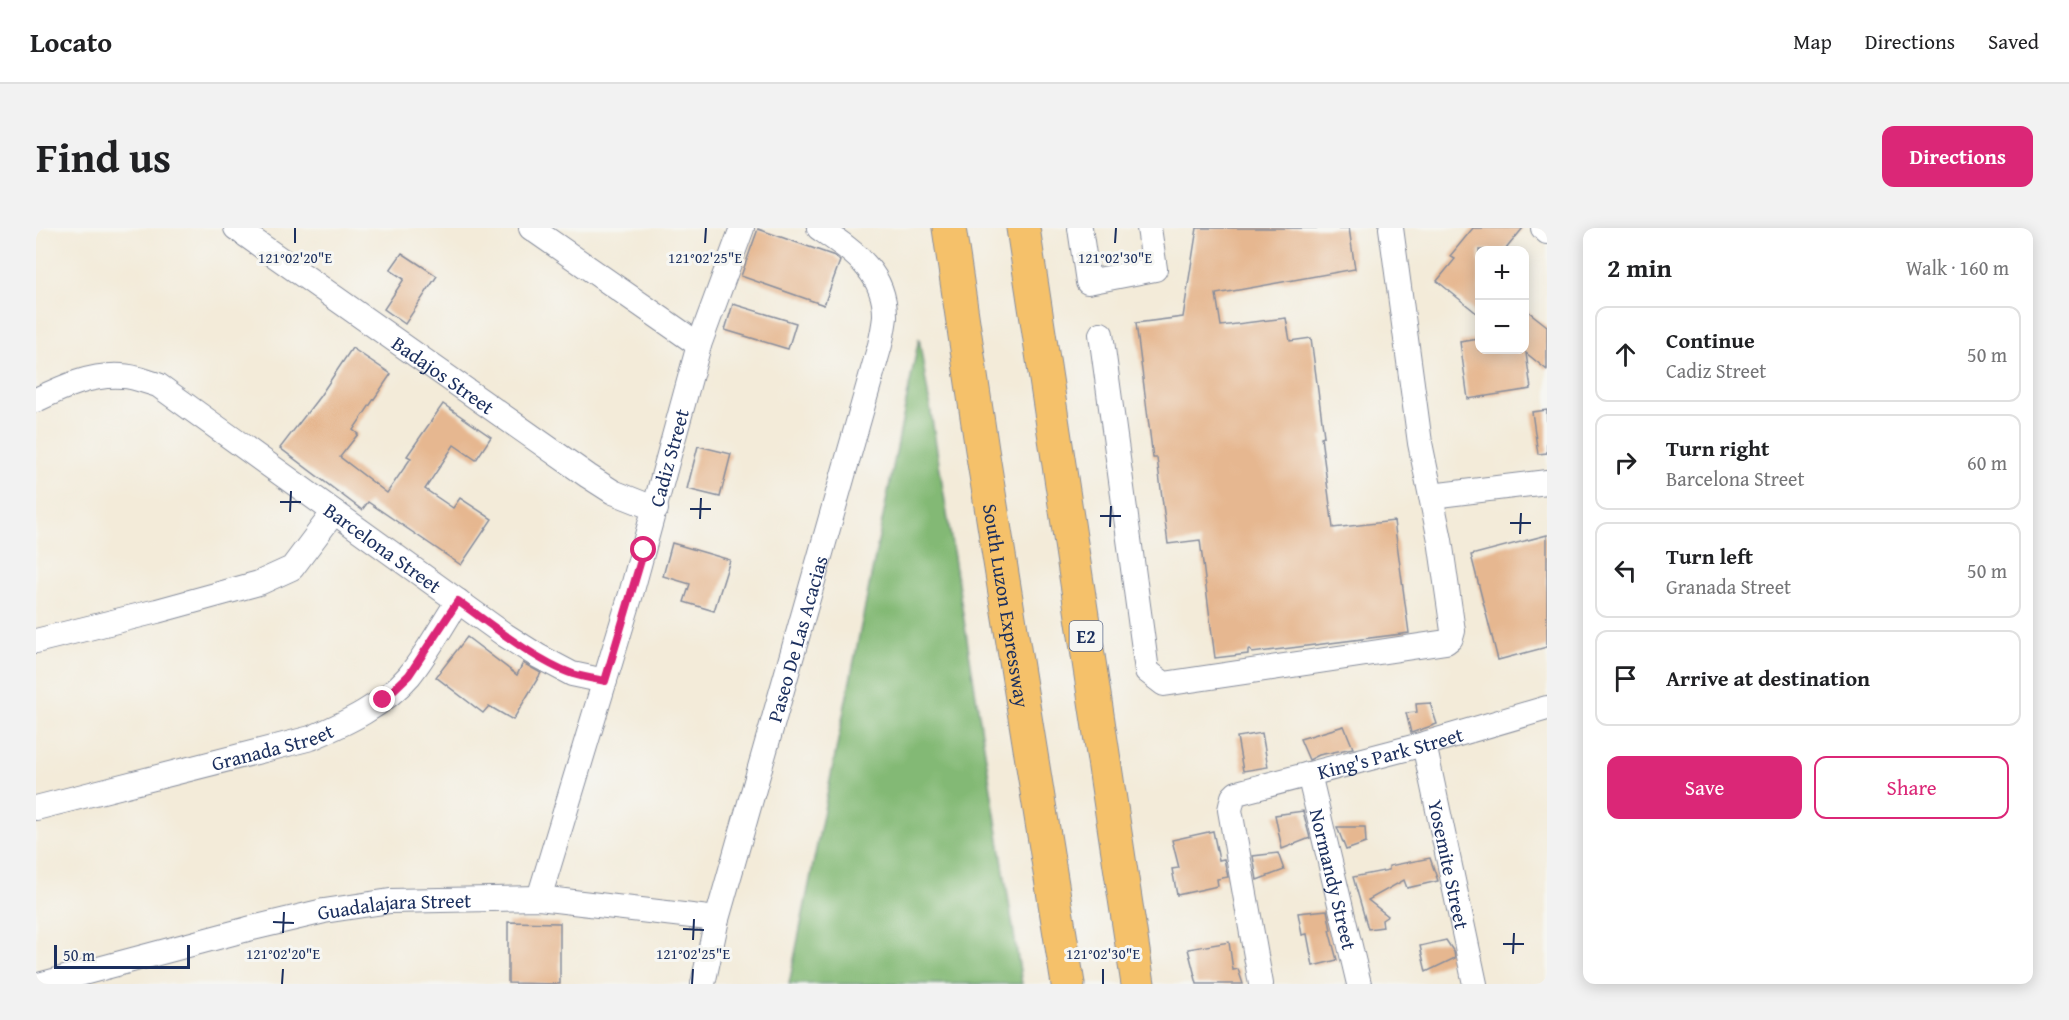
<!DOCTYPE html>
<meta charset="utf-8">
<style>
:root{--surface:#fff;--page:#f2f2f2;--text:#202124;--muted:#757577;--line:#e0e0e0;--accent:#db2777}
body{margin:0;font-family:"Gentium Book Plus",serif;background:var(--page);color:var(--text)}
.controls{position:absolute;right:18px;top:18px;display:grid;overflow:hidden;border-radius:12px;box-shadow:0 3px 15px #0003}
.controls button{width:54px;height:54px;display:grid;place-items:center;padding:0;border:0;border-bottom:2px solid var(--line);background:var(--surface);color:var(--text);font:30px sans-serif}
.scale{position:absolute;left:18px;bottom:15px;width:136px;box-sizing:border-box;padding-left:6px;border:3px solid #1b2f5e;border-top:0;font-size:16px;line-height:21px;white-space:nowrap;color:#1b2f5e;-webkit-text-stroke:4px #f6f6f2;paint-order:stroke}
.stop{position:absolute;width:18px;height:18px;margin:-14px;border:4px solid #db2777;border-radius:50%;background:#fff}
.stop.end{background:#db2777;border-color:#fff;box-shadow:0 2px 6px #0008}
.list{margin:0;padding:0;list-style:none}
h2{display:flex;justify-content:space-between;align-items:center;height:78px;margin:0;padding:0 24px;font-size:26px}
h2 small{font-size:20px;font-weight:400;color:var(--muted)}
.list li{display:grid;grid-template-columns:39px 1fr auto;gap:18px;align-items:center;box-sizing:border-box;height:96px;margin:0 12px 12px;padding:0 12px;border:2px solid var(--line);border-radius:12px}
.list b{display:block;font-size:22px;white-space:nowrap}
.list p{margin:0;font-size:20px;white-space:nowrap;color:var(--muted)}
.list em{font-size:20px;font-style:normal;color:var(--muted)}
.actions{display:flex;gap:12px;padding:18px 24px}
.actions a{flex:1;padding:14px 0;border:2px solid var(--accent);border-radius:12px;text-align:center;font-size:21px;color:var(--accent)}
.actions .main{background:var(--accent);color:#fff}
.icon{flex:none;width:33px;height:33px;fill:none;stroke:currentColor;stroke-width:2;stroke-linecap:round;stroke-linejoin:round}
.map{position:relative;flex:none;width:1511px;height:756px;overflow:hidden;border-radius:12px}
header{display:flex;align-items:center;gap:36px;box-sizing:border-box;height:84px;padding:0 30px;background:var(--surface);border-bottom:2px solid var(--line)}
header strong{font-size:28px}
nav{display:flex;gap:33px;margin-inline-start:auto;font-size:21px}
.intro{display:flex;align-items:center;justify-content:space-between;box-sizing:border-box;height:144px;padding:0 36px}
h1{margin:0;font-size:42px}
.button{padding:15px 27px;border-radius:12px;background:var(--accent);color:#fff;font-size:21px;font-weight:700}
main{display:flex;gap:36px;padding:0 36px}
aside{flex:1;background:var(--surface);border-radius:12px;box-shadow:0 3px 15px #0003}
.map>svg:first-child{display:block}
.forest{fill:#83b975;stroke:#4f746a;stroke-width:1.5}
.building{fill:#e6b790}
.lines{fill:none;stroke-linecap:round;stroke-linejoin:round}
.minor-casing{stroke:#878d9c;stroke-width:26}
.highway-casing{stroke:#878d9c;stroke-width:35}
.minor{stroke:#fff;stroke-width:24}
.highway{stroke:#f5c16b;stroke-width:33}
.route{stroke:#db2777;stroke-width:8}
.ticks{fill:none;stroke:#1b2f5e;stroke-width:2}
.labels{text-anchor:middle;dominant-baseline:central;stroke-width:6;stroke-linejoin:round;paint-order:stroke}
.shield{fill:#f6f6f2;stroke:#5d6b8a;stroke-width:1.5}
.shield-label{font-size:18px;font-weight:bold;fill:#1b2f5e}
.street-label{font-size:20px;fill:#1b2f5e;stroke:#f6f6f2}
.ticks-label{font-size:15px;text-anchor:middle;fill:#1b2f5e;stroke:#f6f6f2;stroke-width:6;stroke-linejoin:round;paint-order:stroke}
</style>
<header>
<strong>Locato</strong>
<nav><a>Map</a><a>Directions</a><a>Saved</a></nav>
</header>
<div class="intro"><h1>Find us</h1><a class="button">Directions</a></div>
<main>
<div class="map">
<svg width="1511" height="756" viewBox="0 0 1511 756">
<rect width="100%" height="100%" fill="#f6f6f2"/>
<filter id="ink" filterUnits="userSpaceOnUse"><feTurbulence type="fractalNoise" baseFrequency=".0167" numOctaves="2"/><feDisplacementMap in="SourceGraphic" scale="12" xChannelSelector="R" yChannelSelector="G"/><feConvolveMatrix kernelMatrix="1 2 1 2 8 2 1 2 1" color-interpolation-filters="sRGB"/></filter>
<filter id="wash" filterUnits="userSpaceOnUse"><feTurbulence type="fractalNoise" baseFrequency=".008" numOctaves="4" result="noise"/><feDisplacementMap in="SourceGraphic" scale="24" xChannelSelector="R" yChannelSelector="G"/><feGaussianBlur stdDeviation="1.35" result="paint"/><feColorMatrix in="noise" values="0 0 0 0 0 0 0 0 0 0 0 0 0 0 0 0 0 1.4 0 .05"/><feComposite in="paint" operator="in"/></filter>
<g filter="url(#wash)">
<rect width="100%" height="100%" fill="#f3ebd9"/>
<polygon class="forest" points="883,110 986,756 753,756"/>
<g id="blocks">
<g class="building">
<polygon points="1161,0 1313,0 1319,41 1180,66 1185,98 1250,90 1254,113 1275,110 1288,208 1285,209 1297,300 1358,293 1373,405 1216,425 1214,421 1212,422 1212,426 1179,430 1164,312 1132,316 1121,230 1117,230 1100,95 1147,89"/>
<polygon points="1437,0 1487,0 1469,22 1443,22 1443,87 1401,53 1419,31 1414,28"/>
<polygon points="722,1 799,28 804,33 788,77 705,48"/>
<polygon points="366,25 401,48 369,96 348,81 368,51 354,42"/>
<polygon points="697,76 760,95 752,121 689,102"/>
<polygon points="1488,80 1511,98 1511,142 1490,125 1495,161 1432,171 1424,114 1443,111 1443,122 1488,122"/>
<polygon points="316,120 355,146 317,202 322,206 304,229 351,265 375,230 371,228 407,176 455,209 440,232 418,217 389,261 417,280 424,270 456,291 425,337 332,274 326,282 244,220 284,168"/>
<polygon points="1511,182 1511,225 1502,226 1496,184"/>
<polygon points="662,218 695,226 684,269 651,261"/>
<polygon points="1511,307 1511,419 1462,432 1435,327"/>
<polygon points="636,315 694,332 678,383 648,374 654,356 627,348"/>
<polygon points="431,409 481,447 487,435 505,445 477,492 453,478 447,485 400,449"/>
<polygon points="1394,475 1401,496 1375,505 1370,485 1381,484 1380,476"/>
<polygon points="1308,498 1317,520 1283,527 1273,532 1264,511"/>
<polygon points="1226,505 1232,539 1207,543 1201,509"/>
<polygon points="1267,583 1274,610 1246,621 1239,587"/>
<polygon points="1301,599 1329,599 1330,615 1310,622"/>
<polygon points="1177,603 1183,632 1188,631 1192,649 1181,651 1182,658 1141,667 1136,641 1143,640 1136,612"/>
<polygon points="1242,625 1248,642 1221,652 1217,628"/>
<polygon points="1394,630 1402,653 1371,660 1368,652 1332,672 1352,688 1346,692 1347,699 1332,701 1317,649 1353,642 1353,638"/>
<polygon points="1291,682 1295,702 1293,702 1301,732 1277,738 1271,706 1266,707 1262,685"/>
<polygon points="472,694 524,695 524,756 472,755"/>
<polygon points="1410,712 1418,724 1419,730 1390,744 1384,718"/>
<polygon points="1193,714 1197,742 1202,741 1207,756 1161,756 1152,721"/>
</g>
</g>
</g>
<g filter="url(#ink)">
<use href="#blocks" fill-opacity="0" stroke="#878d9c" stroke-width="1.5"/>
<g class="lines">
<g class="minor-casing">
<g id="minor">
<path id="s1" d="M 200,0 L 552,248 L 577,264 L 620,281"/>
<polyline points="495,0 663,117"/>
<polyline points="1044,0 1052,54 1119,41 1113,0"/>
<polyline points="1507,0 1511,4"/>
<polyline points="1065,106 1111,443 1128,456 1410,414 1415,410 1417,403 1404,312 1384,215 1355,0"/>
<path id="s2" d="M 0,172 C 27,159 55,146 86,148 C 98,148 111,154 122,157 L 469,407 L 502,428 L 536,446 L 569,453"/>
<polyline points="1395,268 1511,254"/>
<polyline points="0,413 121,383 223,355 256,340 298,284"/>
<path id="s3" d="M 1388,516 L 1439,756"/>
<path id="s4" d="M 1273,546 L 1323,756"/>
<path id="s5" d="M 0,580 L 275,510 C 310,495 347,478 373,448 C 390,427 407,396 422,373"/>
<path id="s6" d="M 503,670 L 595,366 L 663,117 L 706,0"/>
<path id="s7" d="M 6,756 L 212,701 L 288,683 L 354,673 L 503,670 L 681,691"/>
<path id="s8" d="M 667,756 L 681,691 L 844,117 C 846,108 848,98 849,89 C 850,44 816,23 783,0"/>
<path id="s9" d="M 1225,756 L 1194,582 L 1197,569 L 1201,565 L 1388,516 L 1511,480"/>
</g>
</g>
<g class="highway-casing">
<g id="highway">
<path id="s10" d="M 913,0 L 946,222 L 1032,756"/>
<polyline points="987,0 1102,756"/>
</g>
</g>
<use href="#minor" class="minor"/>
<use href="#highway" class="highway"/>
</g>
</g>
<g class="lines" filter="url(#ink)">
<path class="route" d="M 347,472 L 373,447 L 422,373 C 454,396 500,433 537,446 C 547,449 559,451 569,453 L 608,322"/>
</g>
<path class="ticks" d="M 259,15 L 259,0M 669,15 L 670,0M 1079,15 L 1080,0M 244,274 L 265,274M 654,281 L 675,281M 254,284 L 255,263M 1064,288 L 1085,288M 664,291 L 665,270M 1474,295 L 1495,295M 1074,299 L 1075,278M 1484,306 L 1485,285M 237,694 L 258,695M 647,701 L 668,702M 247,705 L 248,684M 657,712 L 658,691M 1467,716 L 1488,716M 1477,726 L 1478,705M 246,756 L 247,741M 656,756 L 657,741M 1067,756 L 1067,741"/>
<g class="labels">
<rect class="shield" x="1033.5" y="393" width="33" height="30" rx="4.5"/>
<g class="shield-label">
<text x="1050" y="408">E2</text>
</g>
<g class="street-label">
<text stroke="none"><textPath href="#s1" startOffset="254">Badajos Street</textPath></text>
<text stroke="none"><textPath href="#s6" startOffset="459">Cadiz Street</textPath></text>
<text stroke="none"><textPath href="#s2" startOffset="405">Barcelona Street</textPath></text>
<text stroke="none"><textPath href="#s10" startOffset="382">South Luzon Expressway</textPath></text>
<text stroke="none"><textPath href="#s8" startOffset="358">Paseo De Las Acacias</textPath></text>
<text stroke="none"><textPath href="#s5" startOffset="244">Granada Street</textPath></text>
<text stroke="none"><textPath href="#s9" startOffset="354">King's Park Street</textPath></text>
<text stroke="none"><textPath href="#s3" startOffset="123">Yosemite Street</textPath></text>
<text stroke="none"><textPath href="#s4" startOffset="108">Normandy Street</textPath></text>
<text stroke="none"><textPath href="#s7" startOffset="362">Guadalajara Street</textPath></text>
</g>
</g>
<g class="ticks-label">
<text x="259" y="35">121°02'20"E</text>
<text x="669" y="35">121°02'25"E</text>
<text x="1079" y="35">121°02'30"E</text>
<text x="247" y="731">121°02'20"E</text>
<text x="657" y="731">121°02'25"E</text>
<text x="1067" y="731">121°02'30"E</text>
</g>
</svg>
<div class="controls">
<button>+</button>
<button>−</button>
</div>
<div class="scale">50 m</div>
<div class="stop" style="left:608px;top:322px"></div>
<div class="stop end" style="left:347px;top:472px"></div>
</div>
<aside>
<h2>2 min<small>Walk · 160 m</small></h2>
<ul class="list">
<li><svg class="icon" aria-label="ahead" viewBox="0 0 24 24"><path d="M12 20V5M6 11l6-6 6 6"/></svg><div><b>Continue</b><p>Cadiz Street</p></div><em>50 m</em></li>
<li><svg class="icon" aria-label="right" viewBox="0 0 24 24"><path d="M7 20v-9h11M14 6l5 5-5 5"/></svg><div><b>Turn right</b><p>Barcelona Street</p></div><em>60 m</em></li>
<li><svg class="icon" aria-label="left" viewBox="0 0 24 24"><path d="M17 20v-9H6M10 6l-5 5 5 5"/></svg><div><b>Turn left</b><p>Granada Street</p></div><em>50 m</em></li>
<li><svg class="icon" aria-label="arrive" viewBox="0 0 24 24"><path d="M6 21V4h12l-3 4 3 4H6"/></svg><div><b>Arrive at destination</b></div></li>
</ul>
<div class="actions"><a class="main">Save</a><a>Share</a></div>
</aside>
</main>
